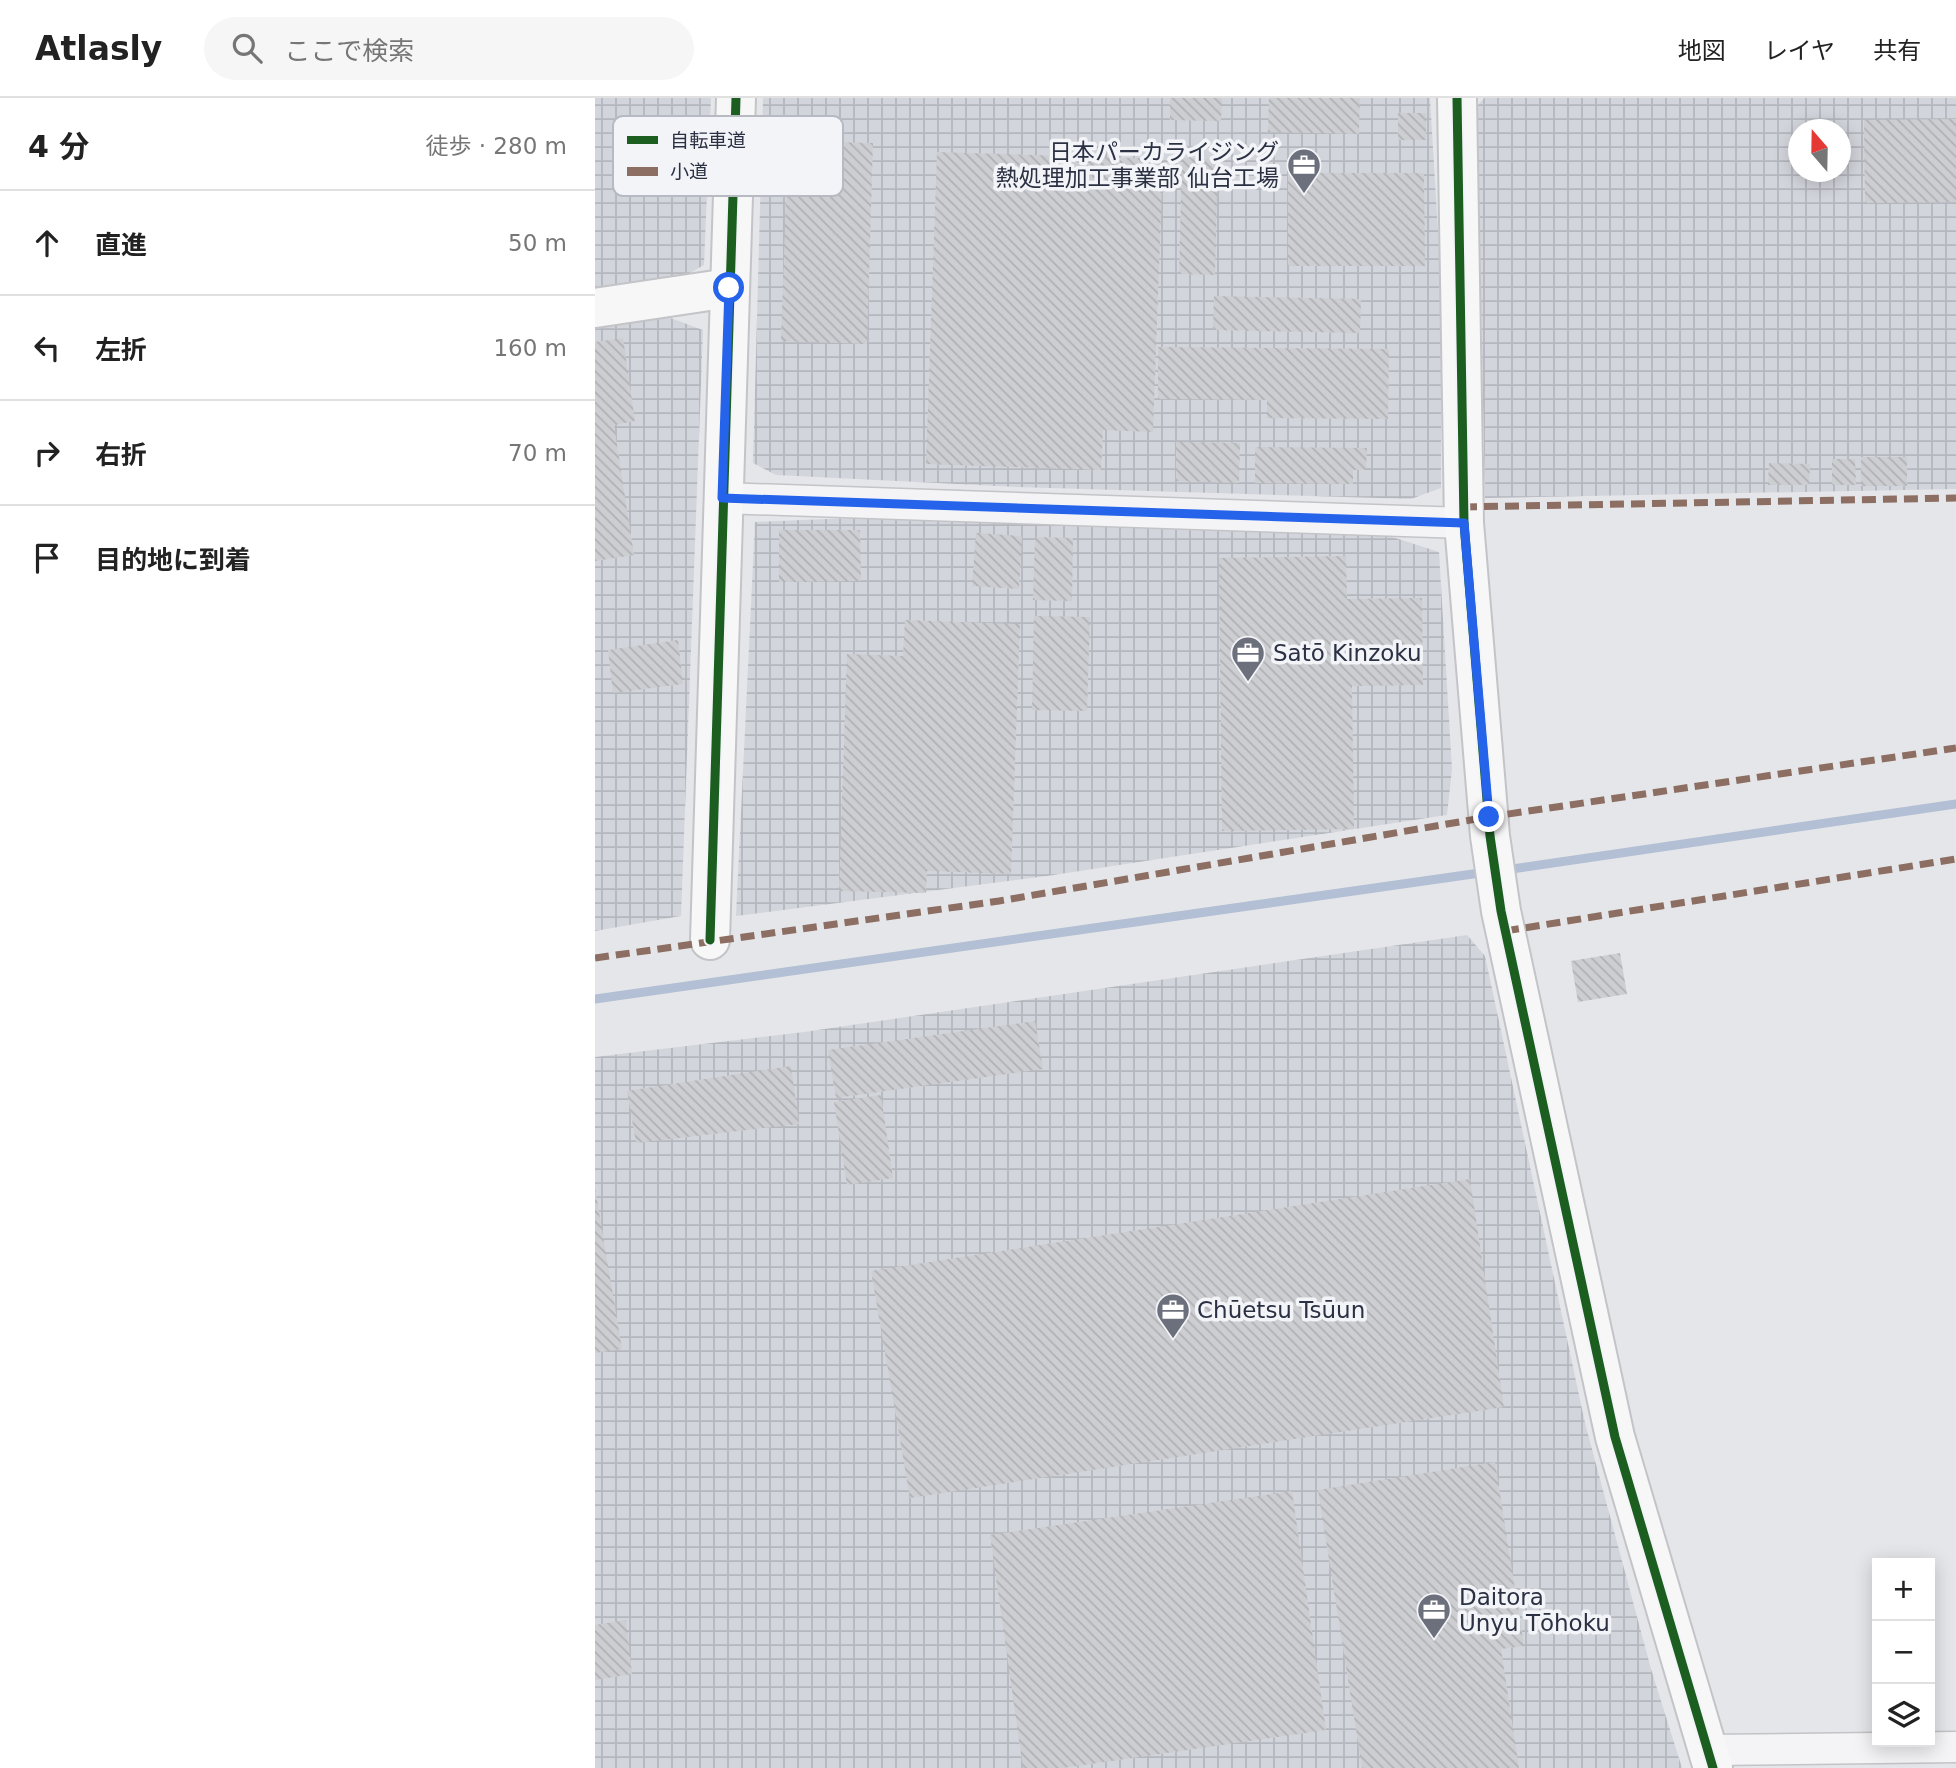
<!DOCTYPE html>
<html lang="ja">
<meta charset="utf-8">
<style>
:root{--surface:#fff;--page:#f6f6f6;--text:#222;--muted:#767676;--line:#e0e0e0}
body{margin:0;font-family:"DejaVu Sans","Noto Sans JP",sans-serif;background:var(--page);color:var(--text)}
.controls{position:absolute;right:21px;bottom:21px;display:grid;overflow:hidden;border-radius:0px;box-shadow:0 4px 18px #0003}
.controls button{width:63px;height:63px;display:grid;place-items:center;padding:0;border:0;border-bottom:2px solid var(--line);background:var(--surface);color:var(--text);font:35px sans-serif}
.compass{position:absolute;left:1193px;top:21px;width:63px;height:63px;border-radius:50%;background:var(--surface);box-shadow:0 4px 18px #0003;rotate:340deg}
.stop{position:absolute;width:21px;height:21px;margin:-16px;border:5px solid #2563eb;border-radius:50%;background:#fff}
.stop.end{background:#2563eb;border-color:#fff;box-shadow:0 2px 7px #0008}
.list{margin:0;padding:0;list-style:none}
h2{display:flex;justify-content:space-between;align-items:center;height:91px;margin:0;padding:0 28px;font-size:30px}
h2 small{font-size:23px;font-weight:400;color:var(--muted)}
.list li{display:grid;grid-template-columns:46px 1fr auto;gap:21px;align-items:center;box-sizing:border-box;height:105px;padding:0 28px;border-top:2px solid var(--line)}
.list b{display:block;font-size:26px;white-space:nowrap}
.list em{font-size:23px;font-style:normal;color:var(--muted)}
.icon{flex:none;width:38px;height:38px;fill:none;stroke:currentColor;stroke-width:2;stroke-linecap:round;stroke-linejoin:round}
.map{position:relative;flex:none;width:1361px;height:1670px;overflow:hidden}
header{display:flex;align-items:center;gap:42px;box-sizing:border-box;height:98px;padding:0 35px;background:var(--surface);border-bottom:2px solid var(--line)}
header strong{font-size:33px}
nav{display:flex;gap:38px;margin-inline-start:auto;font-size:24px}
.search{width:490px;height:63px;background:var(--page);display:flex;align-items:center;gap:18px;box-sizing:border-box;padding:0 24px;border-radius:38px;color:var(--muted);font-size:26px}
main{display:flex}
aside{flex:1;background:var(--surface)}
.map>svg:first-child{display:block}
.industrial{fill:url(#industrial-grid);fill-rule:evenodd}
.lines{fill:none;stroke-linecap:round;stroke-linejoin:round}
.stream{stroke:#b3bfd4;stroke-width:9}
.building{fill:url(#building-back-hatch)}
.street-casing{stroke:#c3c4c7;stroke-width:33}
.secondary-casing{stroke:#c3c4c7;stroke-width:42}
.street{stroke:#f4f4f6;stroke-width:30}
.secondary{stroke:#f7f7f8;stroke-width:38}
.quiet{stroke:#8d6e63;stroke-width:7;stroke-dasharray:14 7;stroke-linecap:butt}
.cycleway-casing{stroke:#f3f4f8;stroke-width:13}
.cycleway{stroke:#1b5e20;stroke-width:9}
.route{stroke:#2563eb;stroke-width:9}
.labels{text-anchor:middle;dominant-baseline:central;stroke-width:7;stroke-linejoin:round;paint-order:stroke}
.poi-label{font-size:23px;fill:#2b3143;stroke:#f3f4f8;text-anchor:start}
.key{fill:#f3f4f8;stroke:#b7bac2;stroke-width:2}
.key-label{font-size:19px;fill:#2b3143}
</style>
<header>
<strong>Atlasly</strong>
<div class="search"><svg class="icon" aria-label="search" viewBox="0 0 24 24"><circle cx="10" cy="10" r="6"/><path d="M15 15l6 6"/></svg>ここで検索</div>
<nav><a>地図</a><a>レイヤ</a><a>共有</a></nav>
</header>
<main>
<aside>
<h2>4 分<small>徒歩 · 280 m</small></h2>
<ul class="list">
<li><svg class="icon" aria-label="ahead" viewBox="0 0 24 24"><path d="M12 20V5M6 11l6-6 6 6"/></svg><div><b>直進</b></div><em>50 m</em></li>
<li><svg class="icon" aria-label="left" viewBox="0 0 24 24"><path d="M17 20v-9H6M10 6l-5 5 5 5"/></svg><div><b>左折</b></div><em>160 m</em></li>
<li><svg class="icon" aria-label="right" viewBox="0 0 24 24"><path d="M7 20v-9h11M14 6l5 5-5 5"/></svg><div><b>右折</b></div><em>70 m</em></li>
<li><svg class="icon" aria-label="arrive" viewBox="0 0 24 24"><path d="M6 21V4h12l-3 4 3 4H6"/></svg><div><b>目的地に到着</b></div></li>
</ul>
</aside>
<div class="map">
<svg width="1361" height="1670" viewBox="0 0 1361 1670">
<defs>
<pattern id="industrial-grid" width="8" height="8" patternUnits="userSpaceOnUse" patternTransform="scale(1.75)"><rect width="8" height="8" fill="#d3d5dc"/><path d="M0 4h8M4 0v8" fill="none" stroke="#b5b7be"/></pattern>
<pattern id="building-back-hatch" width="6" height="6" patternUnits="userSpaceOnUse" patternTransform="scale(1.75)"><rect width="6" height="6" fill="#cdced1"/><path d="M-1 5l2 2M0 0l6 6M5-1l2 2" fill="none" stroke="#b0b1b5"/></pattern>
</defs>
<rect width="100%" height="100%" fill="#e5e6e9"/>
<g class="industrial">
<polygon points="0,0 116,0 109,167 86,180 0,193"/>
<polygon points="168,0 835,0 846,183 846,390 816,401 422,389 181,377 158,365"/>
<path d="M 889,0 L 1361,0 L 1361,391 L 890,400 L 882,8 ZM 1204,32 L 1246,32 L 1246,74 L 1204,74 Z"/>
<polygon points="62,215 108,232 86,818 0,833 0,225"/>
<polygon points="255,420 788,436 844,454 857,671 852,717 452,778 141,818 160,424"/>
<polygon points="872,837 890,858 990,1325 1056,1571 1087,1670 0,1670 0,959 209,934"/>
</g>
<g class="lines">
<g class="stream">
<polyline points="910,772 1361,706"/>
<polyline points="0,901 892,774"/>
</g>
</g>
<g class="building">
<polygon points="575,0 627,0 626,23 575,22"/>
<polygon points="674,0 765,0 764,36 673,34"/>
<rect x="803" y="15" width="28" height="27"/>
<polygon points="1361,21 1361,104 1270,105 1269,22"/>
<polygon points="193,43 278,45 272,246 186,243"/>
<polygon points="342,54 568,61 558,334 508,332 506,372 331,366"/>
<polygon points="587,60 623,61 620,177 584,176"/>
<polygon points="693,75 829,75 830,168 693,168"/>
<polygon points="619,198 766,201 765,235 618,232"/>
<polygon points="28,240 40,323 19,327 39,457 0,463 0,244"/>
<polygon points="563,249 794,251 793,321 672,320 672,302 563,301"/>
<polygon points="581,344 645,345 644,385 581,383"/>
<polygon points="660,349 772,350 771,372 758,372 758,386 660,385"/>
<rect x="1266" y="359" width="46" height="29"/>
<polygon points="1237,361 1260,361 1261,387 1237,387"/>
<polygon points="1174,365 1215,366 1214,387 1173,387"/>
<polygon points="184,432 265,432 266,483 184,484"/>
<polygon points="381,435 427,438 424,491 377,488"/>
<polygon points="440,439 478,440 477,503 438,502"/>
<polygon points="751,458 752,501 827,500 828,587 757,588 759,731 627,733 624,460"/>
<polygon points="439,518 495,519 492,613 437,612"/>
<polygon points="310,522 425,526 416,776 332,773 331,795 244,793 252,556 308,558"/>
<polygon points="83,542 88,586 18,595 13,552"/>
<polygon points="1025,855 1032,896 983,904 976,863"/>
<polygon points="440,923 448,971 241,1000 233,952"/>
<polygon points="196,968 204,1026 41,1045 32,993"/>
<polygon points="286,997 298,1080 252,1087 239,1004"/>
<polygon points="875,1081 909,1309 315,1400 276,1173"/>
<polygon points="0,1090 27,1251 0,1255"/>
<polygon points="900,1364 929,1548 906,1551 924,1670 767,1670 723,1392"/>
<polygon points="697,1393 731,1632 468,1670 428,1670 395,1437"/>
<polygon points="31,1522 37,1576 0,1582 0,1527"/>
</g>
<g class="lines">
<g class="street-casing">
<g id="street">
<polyline points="127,400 869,425"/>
<polyline points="1113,1652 1361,1649"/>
</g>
</g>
<g class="secondary-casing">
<g id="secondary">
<polyline points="862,0 869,425 895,738 906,813 1020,1339 1118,1670"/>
<polyline points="0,210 134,190"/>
<polyline points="115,842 141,0"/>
</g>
</g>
<use href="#street" class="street"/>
<use href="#secondary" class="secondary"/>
<g class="quiet">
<polyline points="868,409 1361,400"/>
<polyline points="910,833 1361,761"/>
<polyline points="0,860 404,803 893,719 1361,650"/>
</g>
<g class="cycleway-casing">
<g id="cycleway">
<polyline points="862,0 869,425 895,738 906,813 1020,1339 1118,1670"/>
<polyline points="115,842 141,0"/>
</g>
</g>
<use href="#cycleway" class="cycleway"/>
</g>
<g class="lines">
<polyline class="route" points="134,190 127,400 869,425 894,719"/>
</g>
<defs>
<g id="office-pin" transform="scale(1.75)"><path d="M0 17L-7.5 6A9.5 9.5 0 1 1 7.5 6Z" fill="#6c707d" stroke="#f3f4f8"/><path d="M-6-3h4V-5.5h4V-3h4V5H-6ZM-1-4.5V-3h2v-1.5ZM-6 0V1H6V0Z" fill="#fff"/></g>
</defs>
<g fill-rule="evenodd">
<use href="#office-pin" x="709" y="67"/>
<use href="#office-pin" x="653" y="555"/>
<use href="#office-pin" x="578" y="1212"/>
<use href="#office-pin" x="839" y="1512"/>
</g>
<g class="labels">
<g class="poi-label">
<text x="684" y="54" text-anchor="end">日本パーカライジング<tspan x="684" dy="26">熱処理加工事業部 仙台工場</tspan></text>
<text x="678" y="555">Satō Kinzoku</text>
<text x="602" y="1212">Chūetsu Tsūun</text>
<text x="864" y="1499">Daitora<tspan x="864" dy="26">Unyu Tōhoku</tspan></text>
</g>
</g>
<rect x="18" y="18" width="230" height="80" rx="10" class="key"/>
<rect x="32" y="38" width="31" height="8" fill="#1b5e20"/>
<rect x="32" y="69" width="31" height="9" fill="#8d6e63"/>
<g class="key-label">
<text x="75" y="49">自転車道</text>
<text x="75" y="80">小道</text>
</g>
</svg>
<div class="controls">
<button>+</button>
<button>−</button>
<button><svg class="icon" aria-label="layers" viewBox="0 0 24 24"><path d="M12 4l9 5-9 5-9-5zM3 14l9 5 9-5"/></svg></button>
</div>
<svg class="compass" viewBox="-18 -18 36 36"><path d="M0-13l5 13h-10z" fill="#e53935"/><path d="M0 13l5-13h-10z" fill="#767676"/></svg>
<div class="stop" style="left:134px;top:190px"></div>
<div class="stop end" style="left:894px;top:719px"></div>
</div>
</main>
